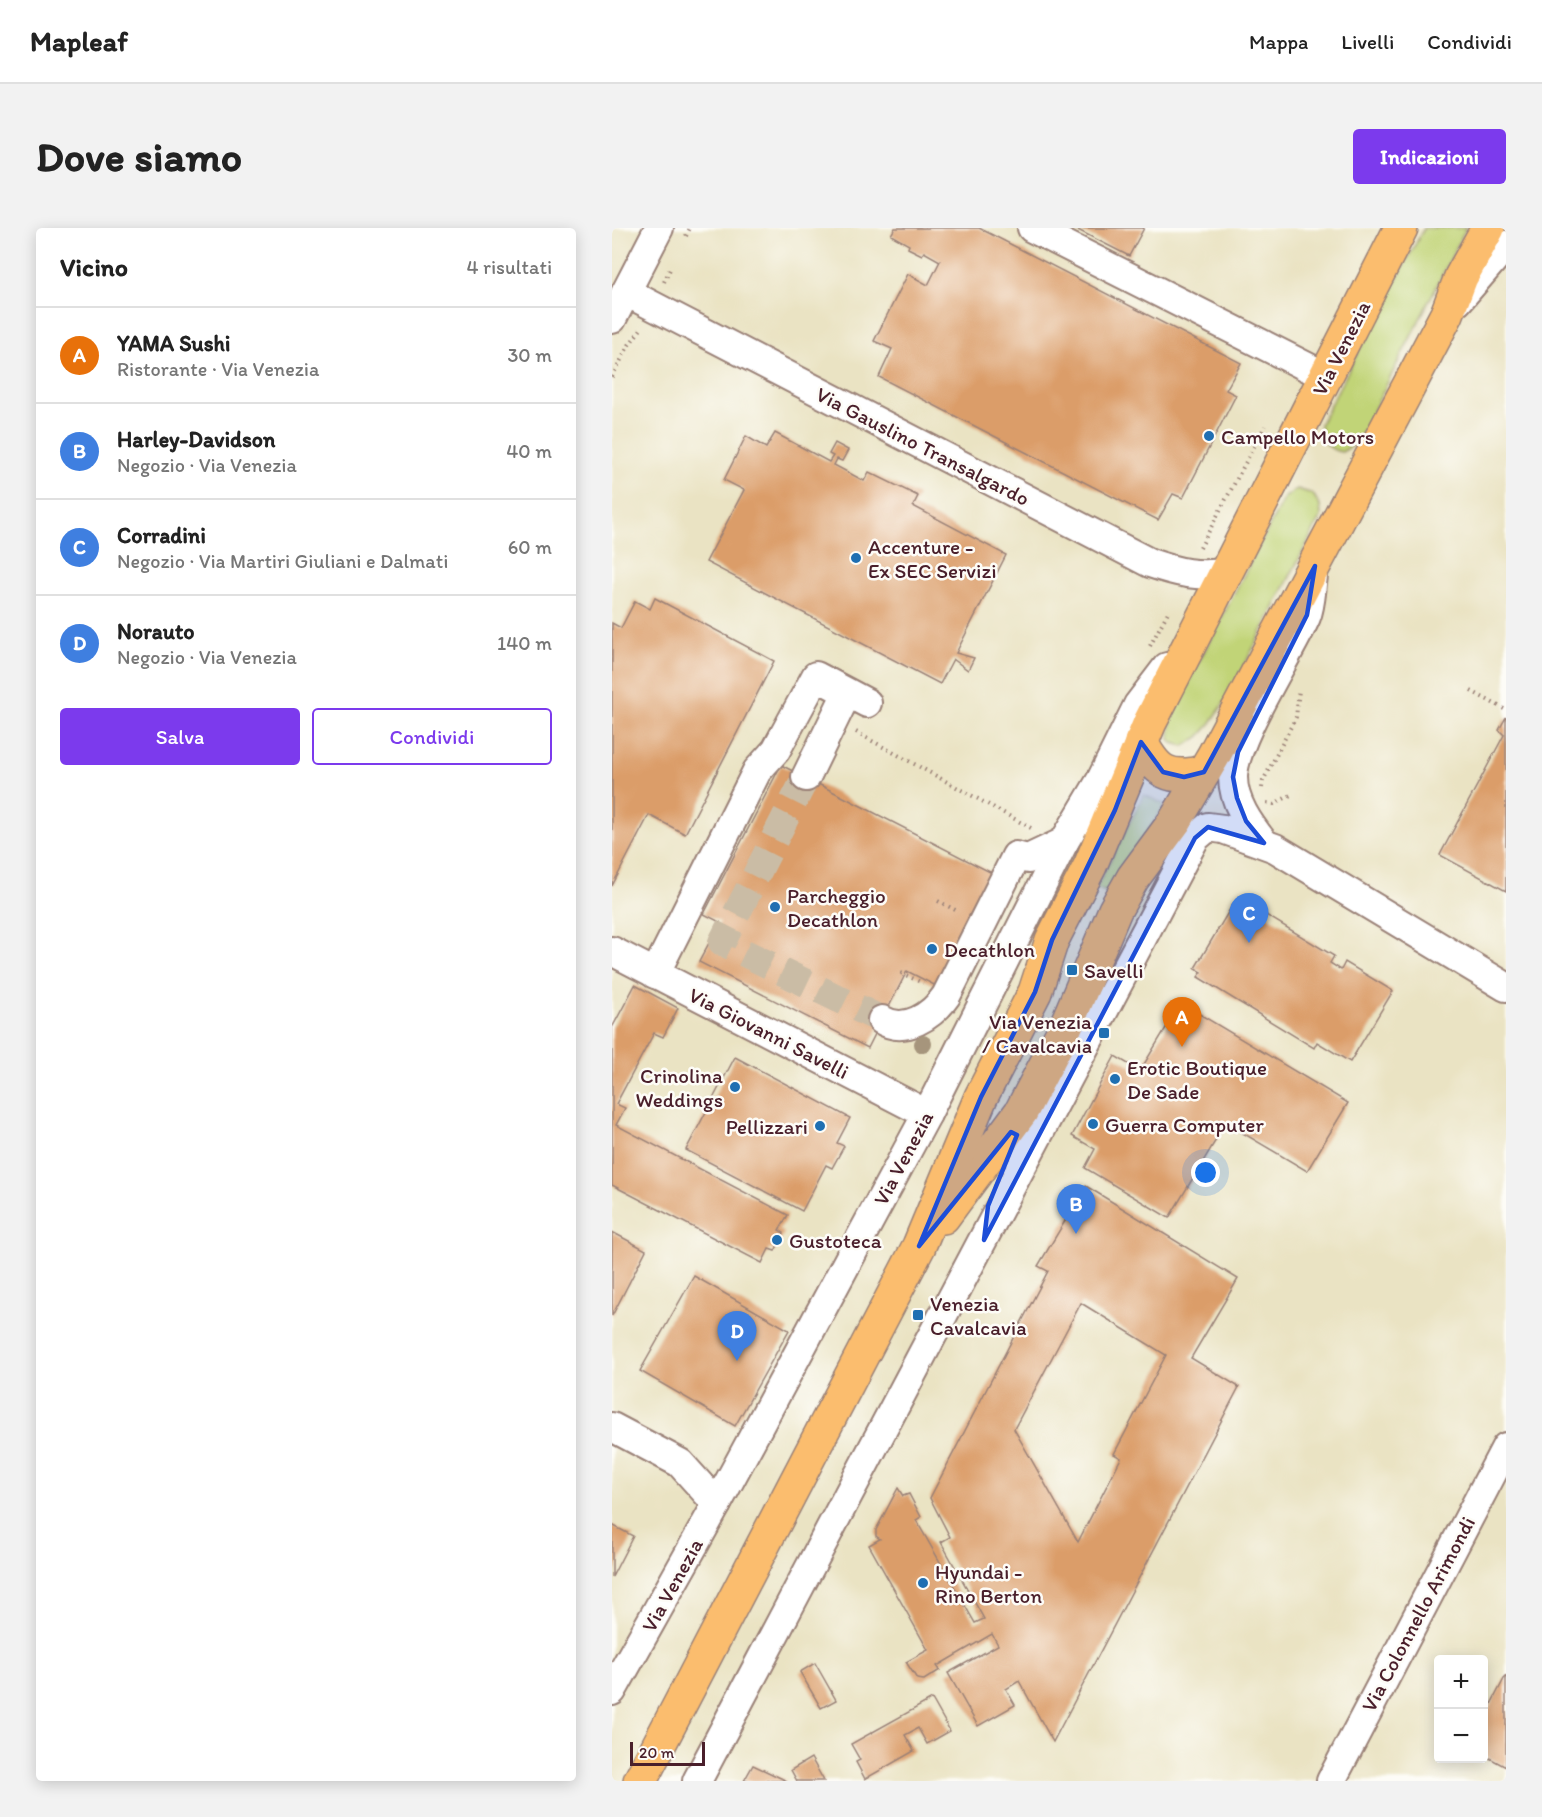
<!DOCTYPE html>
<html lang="it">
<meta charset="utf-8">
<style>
:root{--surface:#fff;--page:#f2f2f2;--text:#222;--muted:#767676;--line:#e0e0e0;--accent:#7c3aed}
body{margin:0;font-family:Itim,sans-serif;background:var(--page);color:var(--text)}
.controls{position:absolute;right:18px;bottom:18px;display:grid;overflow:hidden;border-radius:6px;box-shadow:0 3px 15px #0003}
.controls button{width:54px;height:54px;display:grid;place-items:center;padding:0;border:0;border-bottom:2px solid var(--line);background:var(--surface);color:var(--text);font:30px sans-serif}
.scale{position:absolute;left:18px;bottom:15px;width:75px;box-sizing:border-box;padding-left:6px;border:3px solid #4a1f2b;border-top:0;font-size:16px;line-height:21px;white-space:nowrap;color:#4a1f2b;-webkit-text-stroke:4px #fdfcf7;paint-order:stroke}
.you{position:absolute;left:594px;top:945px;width:21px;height:21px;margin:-15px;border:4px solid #fff;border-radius:50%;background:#1a73e8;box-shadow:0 0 0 9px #1a73e833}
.badge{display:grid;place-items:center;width:39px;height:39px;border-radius:50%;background:var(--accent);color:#fff;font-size:20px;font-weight:700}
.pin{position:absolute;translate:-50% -50px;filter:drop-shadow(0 2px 3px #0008)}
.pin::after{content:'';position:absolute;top:32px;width:21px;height:18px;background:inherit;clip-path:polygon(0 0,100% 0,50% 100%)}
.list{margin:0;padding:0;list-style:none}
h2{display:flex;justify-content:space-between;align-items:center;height:78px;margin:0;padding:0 24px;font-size:26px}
h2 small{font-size:20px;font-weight:400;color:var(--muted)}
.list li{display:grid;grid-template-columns:39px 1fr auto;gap:18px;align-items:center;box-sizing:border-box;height:96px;padding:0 24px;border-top:2px solid var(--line)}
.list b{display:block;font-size:22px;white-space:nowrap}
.list p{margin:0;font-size:20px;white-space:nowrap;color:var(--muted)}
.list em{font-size:20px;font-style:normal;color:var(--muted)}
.actions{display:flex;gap:12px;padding:18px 24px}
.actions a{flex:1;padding:14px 0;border:2px solid var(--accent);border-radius:6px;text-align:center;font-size:21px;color:var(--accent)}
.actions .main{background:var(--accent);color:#fff}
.map{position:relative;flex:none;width:894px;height:1553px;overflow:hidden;border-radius:6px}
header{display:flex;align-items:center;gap:36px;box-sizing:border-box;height:84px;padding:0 30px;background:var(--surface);border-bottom:2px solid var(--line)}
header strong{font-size:28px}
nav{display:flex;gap:33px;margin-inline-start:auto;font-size:21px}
.intro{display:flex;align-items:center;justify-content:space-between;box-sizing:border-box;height:144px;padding:0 36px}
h1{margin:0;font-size:42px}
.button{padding:15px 27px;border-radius:6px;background:var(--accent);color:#fff;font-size:21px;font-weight:700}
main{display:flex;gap:36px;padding:0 36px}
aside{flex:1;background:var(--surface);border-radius:6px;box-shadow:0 3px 15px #0003}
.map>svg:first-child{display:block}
.green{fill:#c1d477;stroke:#867a51;stroke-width:1.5}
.building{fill:#db9d69;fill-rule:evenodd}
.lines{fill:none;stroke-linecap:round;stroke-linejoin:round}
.minor-tunnel{stroke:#cabca5;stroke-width:28;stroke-dasharray:28 14;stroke-linecap:butt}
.minor-casing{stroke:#9a8177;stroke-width:32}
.major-casing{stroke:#9a8177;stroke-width:36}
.path{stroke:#9a8177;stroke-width:4;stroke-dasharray:1.5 4.5;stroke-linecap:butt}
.minor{stroke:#fff;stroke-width:28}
.major{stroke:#fbbd6e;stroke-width:33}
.tree{fill:#a6957c}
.marked{fill:#1d4ed8;fill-opacity:0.2;stroke:#1d4ed8;stroke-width:4.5;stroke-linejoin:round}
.poi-dot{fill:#1f6fb2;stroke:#fdfcf7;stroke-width:2}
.labels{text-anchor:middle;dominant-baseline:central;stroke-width:5;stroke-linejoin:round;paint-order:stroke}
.street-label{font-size:21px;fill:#4a1f2b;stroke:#fdfcf7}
.poi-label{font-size:21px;fill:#4a1f2b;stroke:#fdfcf7;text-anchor:start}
</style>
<header>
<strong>Mapleaf</strong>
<nav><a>Mappa</a><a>Livelli</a><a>Condividi</a></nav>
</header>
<div class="intro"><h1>Dove siamo</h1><a class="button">Indicazioni</a></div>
<main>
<aside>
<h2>Vicino<small>4 risultati</small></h2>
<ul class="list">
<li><span class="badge" style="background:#e8710a">A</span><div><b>YAMA Sushi</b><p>Ristorante · Via Venezia</p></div><em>30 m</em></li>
<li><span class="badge" style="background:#3f7fe0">B</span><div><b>Harley-Davidson</b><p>Negozio · Via Venezia</p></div><em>40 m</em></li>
<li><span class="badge" style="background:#3f7fe0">C</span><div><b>Corradini</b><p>Negozio · Via Martiri Giuliani e Dalmati</p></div><em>60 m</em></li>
<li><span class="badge" style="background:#3f7fe0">D</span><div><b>Norauto</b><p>Negozio · Via Venezia</p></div><em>140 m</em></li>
</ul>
<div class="actions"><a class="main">Salva</a><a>Condividi</a></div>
</aside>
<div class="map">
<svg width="894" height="1553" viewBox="0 0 894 1553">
<rect width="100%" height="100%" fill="#fdfcf7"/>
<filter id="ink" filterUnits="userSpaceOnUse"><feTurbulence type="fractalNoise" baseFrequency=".0167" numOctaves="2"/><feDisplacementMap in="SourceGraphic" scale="12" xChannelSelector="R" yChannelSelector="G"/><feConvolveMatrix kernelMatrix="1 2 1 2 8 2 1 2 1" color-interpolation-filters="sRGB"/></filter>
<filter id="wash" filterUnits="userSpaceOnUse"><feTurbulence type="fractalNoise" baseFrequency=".008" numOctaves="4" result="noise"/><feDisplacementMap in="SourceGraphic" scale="24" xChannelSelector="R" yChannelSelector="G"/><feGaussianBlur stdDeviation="1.35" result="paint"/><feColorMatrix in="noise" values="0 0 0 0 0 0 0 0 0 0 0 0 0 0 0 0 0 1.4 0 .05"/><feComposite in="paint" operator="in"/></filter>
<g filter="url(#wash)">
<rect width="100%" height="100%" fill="#eae3c3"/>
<g class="green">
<path d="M 812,0 L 854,0 L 745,215 L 730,224 C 715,222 709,211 708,196 Z"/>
<polygon points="685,261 701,266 708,278 709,288 616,469 596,499 587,509 572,518 561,515 558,511 559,494 565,476 672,270"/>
<polygon points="532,567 552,576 551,580 495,664 484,660"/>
</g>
<g id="blocks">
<g class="building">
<polygon points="283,0 367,0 629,135 614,162 624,167 571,270 561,266 546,292 267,149 280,121 262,113 296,46 316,57 328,33 312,24 310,27 296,20 297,17 279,7"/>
<polygon points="462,0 532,0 517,28"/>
<polygon points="163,205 217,234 221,228 217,226 223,215 236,222 230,233 225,231 222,237 252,253 257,244 306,268 301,278 394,327 344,425 362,430 356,442 341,431 328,456 94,334 132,262 112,252 134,208 154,220"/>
<polygon points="43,370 162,433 73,606 37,587 0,658 0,395 9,400 23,373 38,381"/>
<polygon points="894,489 894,663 828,627 892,507 887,502"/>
<polygon points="169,537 380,645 350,702 360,707 332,762 295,743 256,820 87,734 108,694 92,686"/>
<polygon points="631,673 722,728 718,735 729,742 733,734 781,763 738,834 705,814 702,820 586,749 590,744 583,740 621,676 627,680"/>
<polygon points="23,757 66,780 51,809 42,805 4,876 13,880 4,897 176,987 167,1002 172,1005 163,1023 157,1021 150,1035 0,957 0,800"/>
<polygon points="569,775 736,875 695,943 614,895 557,990 473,940 483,921 460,908 503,828 528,843"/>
<polygon points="123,829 238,890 225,915 232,918 220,940 214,937 190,983 74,922"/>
<path d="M 474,958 L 626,1051 L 579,1130 L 627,1159 L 441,1514 L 407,1453 L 394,1461 L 403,1477 L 366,1498 L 336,1445 L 386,1417 L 380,1406 L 325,1438 L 328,1442 L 312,1452 L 305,1451 L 294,1434 L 316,1422 L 257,1317 L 268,1311 L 264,1308 L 264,1302 L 286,1260 L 291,1268 L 297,1266 L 309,1289 L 304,1292 L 363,1395 L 372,1391 L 329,1314 L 338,1309 L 318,1270 L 436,1043 L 426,1038 ZM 469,1075 L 554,1127 L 502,1226 L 509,1230 L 466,1314 L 402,1201 Z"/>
<polygon points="0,1004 34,1022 0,1088"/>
<polygon points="82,1048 177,1102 123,1198 28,1143"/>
<polygon points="0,1297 21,1308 0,1349"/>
<polygon points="203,1435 224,1472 209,1480 188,1444"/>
<polygon points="894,1447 894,1539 872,1527 872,1490"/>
<polygon points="320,1471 338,1503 315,1516 306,1500 293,1507 302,1523 253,1551 244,1534 248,1532 239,1516"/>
<polygon points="199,1530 212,1553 185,1553 179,1542"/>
<polygon points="141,1537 175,1553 132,1553"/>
</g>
</g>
</g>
<g filter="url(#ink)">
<use href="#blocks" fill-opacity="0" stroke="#9a8177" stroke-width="1.5"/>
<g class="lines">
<polyline class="minor-tunnel" points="194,549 110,714 270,792"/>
<g class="minor-casing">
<g id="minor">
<polyline points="420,0 715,149"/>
<path d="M 14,64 L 538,335 C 565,344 586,350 615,344"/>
<polyline points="846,73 894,17"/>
<polyline points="0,91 47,0"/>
<polyline points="194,549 235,465"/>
<path d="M 652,615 C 637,596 621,574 621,549 C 622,510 677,428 694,389 C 699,377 699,361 701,348"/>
<polyline points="0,723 315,886"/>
<polyline points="43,746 145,543 164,522 204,448 255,475"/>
<path d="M 270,792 C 293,806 320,788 334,768 L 404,628 L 416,631 L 452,614"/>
<polyline points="0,1199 68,1235 105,1276"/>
<polyline points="0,1463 105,1276 315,886 452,614 489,552 526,477 555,439"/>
<polyline points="85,1553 583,610 596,599 611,601 663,620 894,759"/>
<polyline points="719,1553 894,1219"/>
</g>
</g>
<g class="major-casing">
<g id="major">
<path d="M 529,514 C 545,545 557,552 592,544"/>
<polyline points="331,989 409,884 453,800 503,682 521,650 563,593 602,527 835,86 849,49 876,0"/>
<polyline points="28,1553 307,1018 369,869 423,764 440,712 478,638 538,494 789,0"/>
</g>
</g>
<g class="path">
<polyline points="74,8 78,0"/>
<polyline points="52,54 59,39"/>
<polyline points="0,149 17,117 29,101"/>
<polyline points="588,320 653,198"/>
<polyline points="538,418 556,384"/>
<polyline points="859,463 894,482"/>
<polyline points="244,504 419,600"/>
<polyline points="650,560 651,553 684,489 687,462"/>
<polyline points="655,575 662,576 679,567"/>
<polyline points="326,673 347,684"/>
<polyline points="289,745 311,755"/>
</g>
<use href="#minor" class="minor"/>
<use href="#major" class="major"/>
</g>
<circle class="tree" cx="311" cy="816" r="9"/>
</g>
<path class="marked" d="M 703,338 L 695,387 L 626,524 L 621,549 L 625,570 L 634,593 L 652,615 L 596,599 L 583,610 L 372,1012 L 376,978 L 405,907 L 399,904 L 307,1018 L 369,869 L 423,764 L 440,712 L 503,582 L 529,514 L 551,544 L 572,549 L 592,544 Z"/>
<g class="poi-dot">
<circle cx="597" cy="208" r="6"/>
<circle cx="244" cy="330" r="6"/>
<circle cx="163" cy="679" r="6"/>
<circle cx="320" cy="721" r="6"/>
<rect x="454" y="736" width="12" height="12" rx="3"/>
<rect x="486" y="799" width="12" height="12" rx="3"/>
<circle cx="503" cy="851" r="6"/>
<circle cx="123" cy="859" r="6"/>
<circle cx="481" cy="896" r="6"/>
<circle cx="208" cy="898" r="6"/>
<circle cx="165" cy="1012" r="6"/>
<rect x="300" y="1081" width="12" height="12" rx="3"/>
<circle cx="311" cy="1355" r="6"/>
</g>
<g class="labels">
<g class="street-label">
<text transform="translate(729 120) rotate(-63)">Via Venezia</text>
<text transform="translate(311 218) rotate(27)">Via Gauslino Transalgardo</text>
<text transform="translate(157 805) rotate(27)">Via Giovanni Savelli</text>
<text transform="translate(291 930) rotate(-62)">Via Venezia</text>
<text transform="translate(60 1357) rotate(-61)">Via Venezia</text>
<text transform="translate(806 1386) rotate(-62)">Via Colonnello Arimondi</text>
</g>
<g class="poi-label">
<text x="609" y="208">Campello Motors</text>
<text x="256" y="318">Accenture -<tspan x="256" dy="24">Ex SEC Servizi</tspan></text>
<text x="175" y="667">Parcheggio<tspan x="175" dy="24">Decathlon</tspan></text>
<text x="332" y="721">Decathlon</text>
<text x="472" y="742">Savelli</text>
<text x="480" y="793" text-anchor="end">Via Venezia<tspan x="480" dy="24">/ Cavalcavia</tspan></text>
<text x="515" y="839">Erotic Boutique<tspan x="515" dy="24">De Sade</tspan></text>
<text x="111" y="847" text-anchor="end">Crinolina<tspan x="111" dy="24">Weddings</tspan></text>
<text x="493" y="896">Guerra Computer</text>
<text x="196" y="898" text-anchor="end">Pellizzari</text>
<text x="177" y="1012">Gustoteca</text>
<text x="318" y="1075">Venezia<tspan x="318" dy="24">Cavalcavia</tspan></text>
<text x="323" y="1343">Hyundai -<tspan x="323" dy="24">Rino Berton</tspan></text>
</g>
</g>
</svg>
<div class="controls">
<button>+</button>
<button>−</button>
</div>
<div class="scale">20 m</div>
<div class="you"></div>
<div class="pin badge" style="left:570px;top:819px;background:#e8710a">A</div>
<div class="pin badge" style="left:464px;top:1006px;background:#3f7fe0">B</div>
<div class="pin badge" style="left:637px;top:715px;background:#3f7fe0">C</div>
<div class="pin badge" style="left:125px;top:1133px;background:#3f7fe0">D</div>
</div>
</main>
